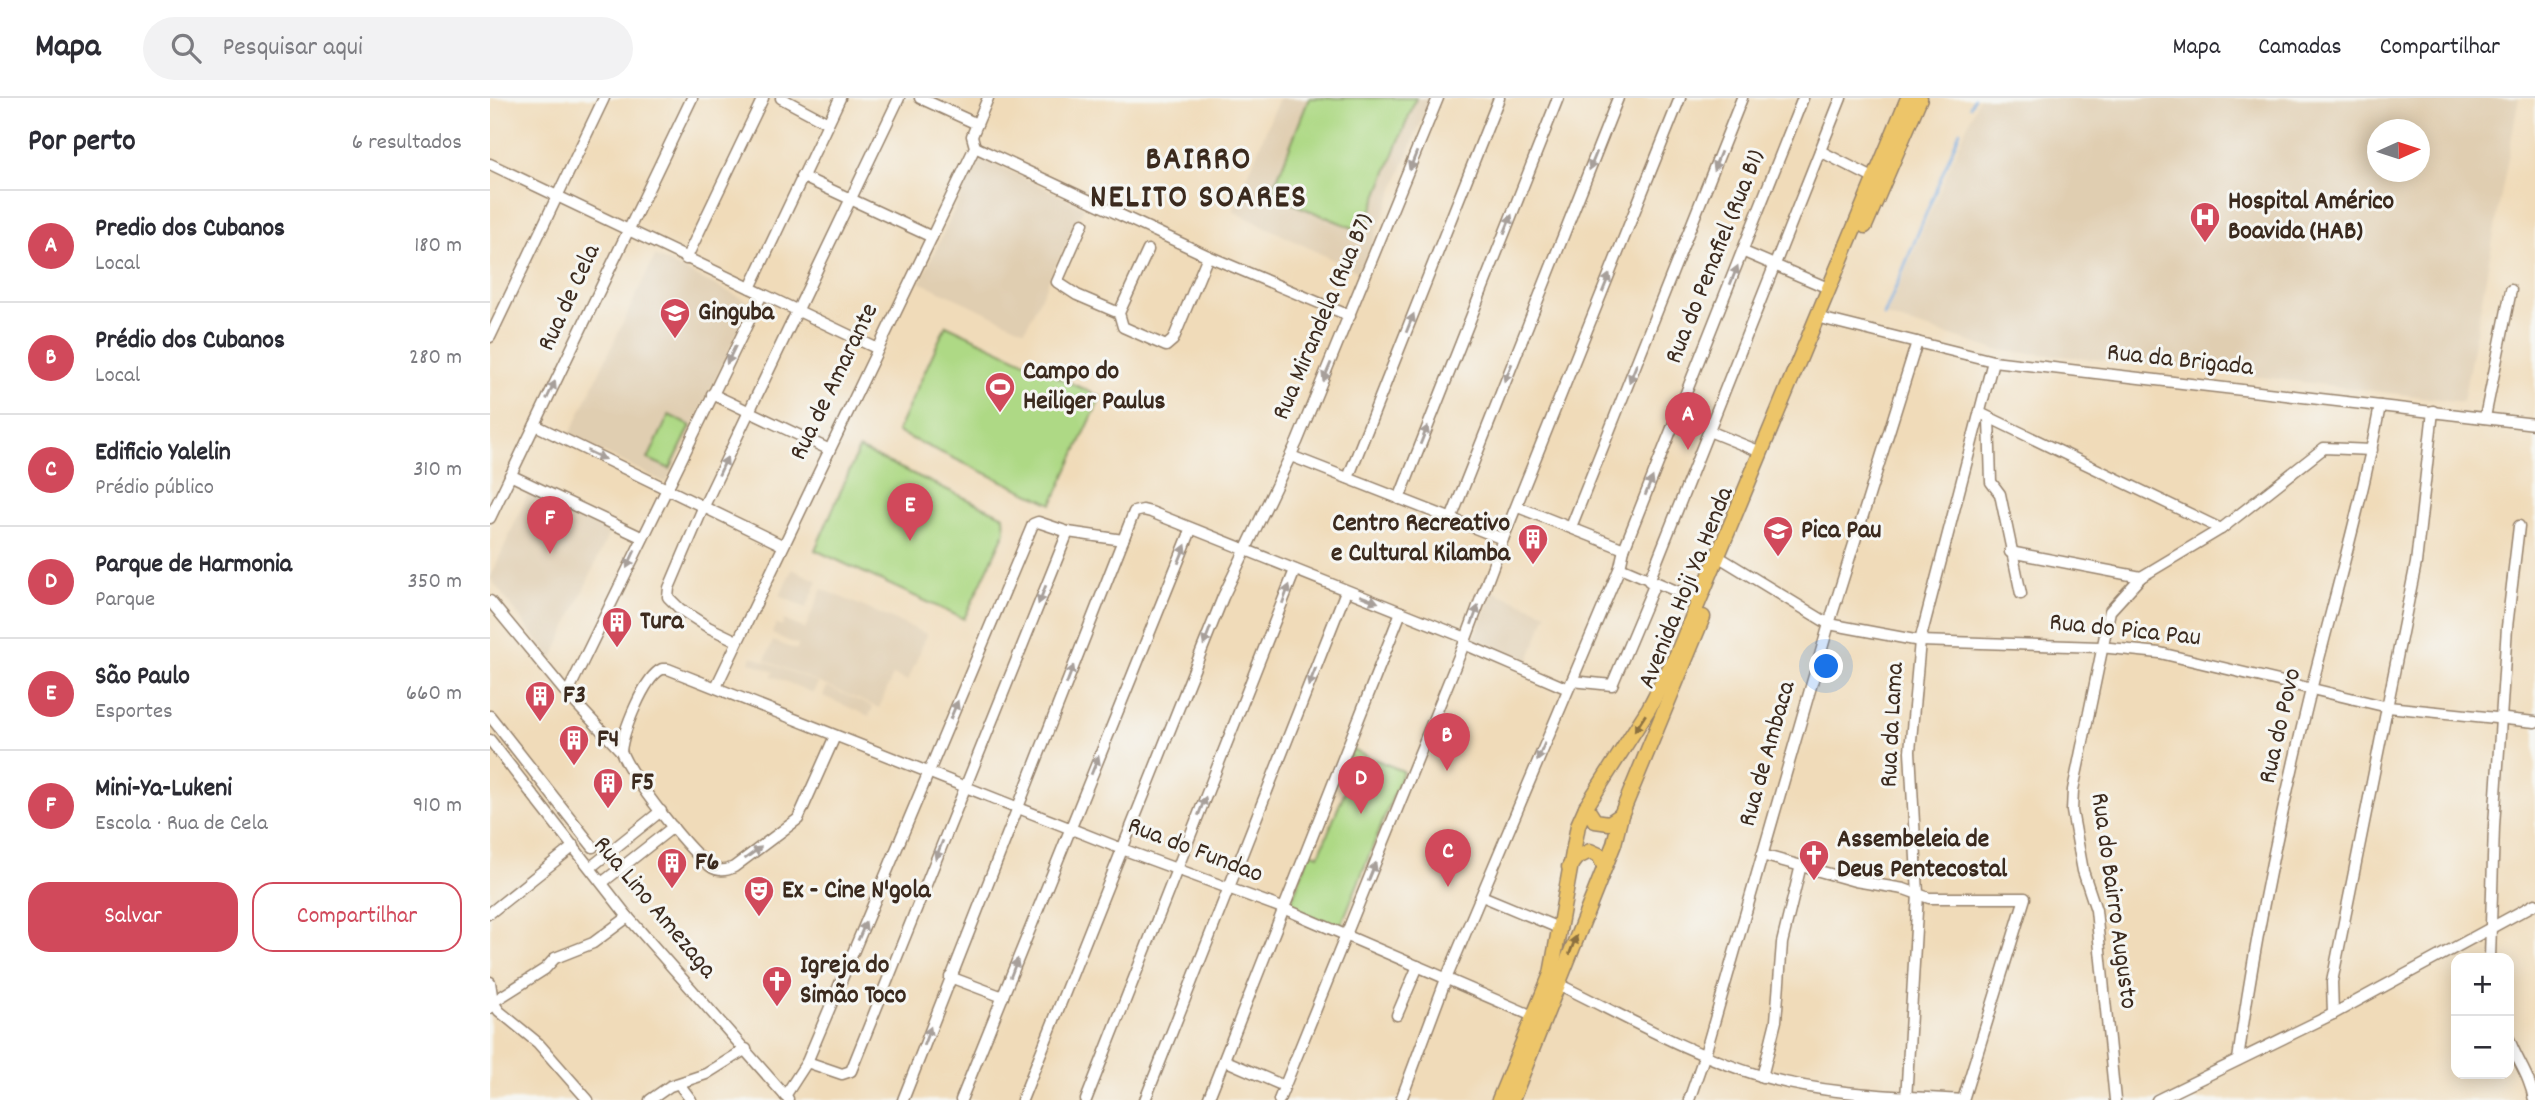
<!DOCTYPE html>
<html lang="pt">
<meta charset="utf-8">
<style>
:root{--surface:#fff;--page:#f2f2f3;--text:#2b2b33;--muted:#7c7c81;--line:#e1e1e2;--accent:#d1495b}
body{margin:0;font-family:Dekko,sans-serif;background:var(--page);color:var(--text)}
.controls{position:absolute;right:21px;bottom:21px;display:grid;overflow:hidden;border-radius:14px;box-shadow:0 4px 18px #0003}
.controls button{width:63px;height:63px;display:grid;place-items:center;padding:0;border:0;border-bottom:2px solid var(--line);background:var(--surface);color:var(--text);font:35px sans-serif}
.compass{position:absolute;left:1877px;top:21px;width:63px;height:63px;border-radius:50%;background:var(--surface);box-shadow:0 4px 18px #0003;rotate:87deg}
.you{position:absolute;left:1337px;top:569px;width:24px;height:24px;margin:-18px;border:5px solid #fff;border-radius:50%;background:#1a73e8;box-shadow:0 0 0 10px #1a73e833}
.badge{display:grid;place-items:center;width:46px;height:46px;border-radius:50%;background:var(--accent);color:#fff;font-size:23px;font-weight:700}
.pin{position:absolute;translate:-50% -58px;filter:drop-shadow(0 2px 4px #0008)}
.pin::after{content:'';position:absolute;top:37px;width:24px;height:21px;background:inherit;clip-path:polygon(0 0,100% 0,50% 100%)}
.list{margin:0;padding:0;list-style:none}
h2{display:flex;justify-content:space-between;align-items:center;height:91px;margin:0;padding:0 28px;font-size:30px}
h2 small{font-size:23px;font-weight:400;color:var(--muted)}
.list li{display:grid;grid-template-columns:46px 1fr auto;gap:21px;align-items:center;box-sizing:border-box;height:112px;padding:0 28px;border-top:2px solid var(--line)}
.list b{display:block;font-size:26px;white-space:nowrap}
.list p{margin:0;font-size:23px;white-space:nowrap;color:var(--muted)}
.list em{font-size:23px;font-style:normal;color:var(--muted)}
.actions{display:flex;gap:14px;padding:21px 28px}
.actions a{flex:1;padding:16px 0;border:2px solid var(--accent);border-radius:21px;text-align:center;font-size:24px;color:var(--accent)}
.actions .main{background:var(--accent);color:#fff}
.icon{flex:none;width:38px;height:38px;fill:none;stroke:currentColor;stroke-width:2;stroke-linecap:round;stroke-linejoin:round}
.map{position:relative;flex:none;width:2045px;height:1002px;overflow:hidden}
header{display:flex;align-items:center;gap:42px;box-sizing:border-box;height:98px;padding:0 35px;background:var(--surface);border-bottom:2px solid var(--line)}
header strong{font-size:33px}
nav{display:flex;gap:38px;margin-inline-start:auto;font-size:24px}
.search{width:490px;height:63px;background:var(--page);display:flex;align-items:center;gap:18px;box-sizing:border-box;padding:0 24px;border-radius:38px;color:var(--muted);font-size:26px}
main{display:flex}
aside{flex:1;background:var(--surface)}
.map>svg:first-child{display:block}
.built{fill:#e0ceb1;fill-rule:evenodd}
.green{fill:#aed985;stroke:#748252;stroke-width:2}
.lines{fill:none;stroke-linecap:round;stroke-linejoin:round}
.stream{stroke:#71a9e0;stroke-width:2.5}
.minor-casing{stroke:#96826c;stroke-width:13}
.major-casing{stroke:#96826c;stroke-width:17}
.minor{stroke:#fff;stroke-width:10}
.major{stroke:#edc569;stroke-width:14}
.oneway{fill:#a79f9a}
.oneway2{fill:#8b7040}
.labels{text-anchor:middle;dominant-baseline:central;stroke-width:6;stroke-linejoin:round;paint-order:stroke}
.poi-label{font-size:26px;font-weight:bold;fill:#3b2a1e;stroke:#f6f6f2;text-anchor:start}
.street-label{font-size:26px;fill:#3b2a1e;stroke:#f6f6f2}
.district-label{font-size:33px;font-weight:bold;letter-spacing:2px;fill:#3b2a1e;stroke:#f6f6f2}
</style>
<header>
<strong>Mapa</strong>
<div class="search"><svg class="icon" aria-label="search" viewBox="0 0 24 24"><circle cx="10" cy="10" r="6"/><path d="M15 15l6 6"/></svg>Pesquisar aqui</div>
<nav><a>Mapa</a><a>Camadas</a><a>Compartilhar</a></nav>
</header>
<main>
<aside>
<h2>Por perto<small>6 resultados</small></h2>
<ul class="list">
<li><span class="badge">A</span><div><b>Predio dos Cubanos</b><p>Local</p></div><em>180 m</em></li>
<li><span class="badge">B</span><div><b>Prédio dos Cubanos</b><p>Local</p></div><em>280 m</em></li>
<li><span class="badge">C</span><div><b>Edificio Yalelin</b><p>Prédio público</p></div><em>310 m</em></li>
<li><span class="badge">D</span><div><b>Parque de Harmonia</b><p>Parque</p></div><em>350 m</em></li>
<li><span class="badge">E</span><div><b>São Paulo</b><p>Esportes</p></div><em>660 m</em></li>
<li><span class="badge">F</span><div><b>Mini-Ya-Lukeni</b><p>Escola · Rua de Cela</p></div><em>910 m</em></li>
</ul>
<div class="actions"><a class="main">Salvar</a><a>Compartilhar</a></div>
</aside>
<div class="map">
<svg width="2045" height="1002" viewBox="0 0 2045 1002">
<rect width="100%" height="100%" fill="#f6f6f2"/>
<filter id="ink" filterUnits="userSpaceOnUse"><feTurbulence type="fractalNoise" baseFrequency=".0143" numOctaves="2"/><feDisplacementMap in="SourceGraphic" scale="14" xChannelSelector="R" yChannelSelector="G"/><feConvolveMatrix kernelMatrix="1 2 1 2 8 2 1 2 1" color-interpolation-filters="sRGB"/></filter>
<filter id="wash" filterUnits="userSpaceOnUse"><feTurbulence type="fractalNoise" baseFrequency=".00686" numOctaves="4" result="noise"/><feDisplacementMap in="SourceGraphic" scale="28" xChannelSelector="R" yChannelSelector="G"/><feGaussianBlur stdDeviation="1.57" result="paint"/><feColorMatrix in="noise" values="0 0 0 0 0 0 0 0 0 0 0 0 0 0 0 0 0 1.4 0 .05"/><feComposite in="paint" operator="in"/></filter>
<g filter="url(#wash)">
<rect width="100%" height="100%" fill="#f0dbb9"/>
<g class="built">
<polygon points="789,0 941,0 870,175 743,113"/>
<path d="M 1489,0 L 2029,0 L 1973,304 L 1698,270 L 1506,252 L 1396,218 ZM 1888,32 L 1930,32 L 1930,74 L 1888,74 Z"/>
<polygon points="490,58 594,109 535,232 430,184"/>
<polygon points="165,158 262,205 176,385 79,338"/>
<polygon points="39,394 120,433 62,562 0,480"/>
<polygon points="302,471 328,483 316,510 290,498"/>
<polygon points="332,491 437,536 418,583 403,577 389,610 275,562 283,543 307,552 308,547 282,536 286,526 292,528 294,522 315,531"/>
<polygon points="1002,493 1057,515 1039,562 984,540"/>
<polygon points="262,558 328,585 323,595 282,578 284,574 260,564"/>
<polygon points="337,589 383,609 379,618 333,598"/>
</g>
<g class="green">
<polygon points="819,0 926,0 873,134 781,97"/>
<polygon points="456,227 611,299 562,406 407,334"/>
<polygon points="179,317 201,328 180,371 158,361"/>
<polygon points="369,351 514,418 515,434 474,521 325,452"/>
<polygon points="862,652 913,673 850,830 799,809 820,754 829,757 861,678 856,666"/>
</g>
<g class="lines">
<g class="stream">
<polyline points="1480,8 1484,0"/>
<polyline points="1394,218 1470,33"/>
</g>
</g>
</g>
<g filter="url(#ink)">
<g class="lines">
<g class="minor-casing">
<g id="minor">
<polyline points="291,0 338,25"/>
<polyline points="430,0 487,26"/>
<polyline points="485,49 718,158 860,218"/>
<polyline points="1330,53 1385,81"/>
<polyline points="0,66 386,250"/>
<polyline points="311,78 442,139"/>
<polyline points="593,125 567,184 587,197 629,215"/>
<polyline points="658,152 629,215 633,229 676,248 683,242 718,158"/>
<polyline points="1254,154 1338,190"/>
<polyline points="196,161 273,0"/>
<polyline points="260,190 350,0"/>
<polyline points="1334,221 1503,263 2045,326"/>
<polyline points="0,239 114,0"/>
<polyline points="222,296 338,351"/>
<polyline points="1490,315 1731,431"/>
<polyline points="1995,319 2021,192"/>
<polyline points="1499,320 1501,384 1510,396 1531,496"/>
<polyline points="45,327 292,447"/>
<polyline points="1219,333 1271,354"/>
<polyline points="801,358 1013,441"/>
<polyline points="20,377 151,439"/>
<polyline points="858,380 1009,0"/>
<polyline points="909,401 1068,0"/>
<polyline points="1028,409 1134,451"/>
<polyline points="0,420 202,0"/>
<polyline points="961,421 1128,0"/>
<polyline points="1081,429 1252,0"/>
<polyline points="1520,454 1651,479"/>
<polyline points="1234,462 1339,526 1430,543 1610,549 1670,555 1898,609 2045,624"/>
<polyline points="1130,469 1210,503"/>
<polyline points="1159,483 1351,0"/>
<polyline points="0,503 77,596 131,653"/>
<polyline points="247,543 218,529 190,511 178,499 179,490 213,410 409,0"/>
<polyline points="974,546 1078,591"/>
<polyline points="1082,583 1122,587 1165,485"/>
<polyline points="226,589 485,49 482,38 498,0"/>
<polyline points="77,596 272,196"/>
<polyline points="0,618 103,749"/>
<path d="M 345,638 L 308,721 L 244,769 C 238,772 230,774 223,770 C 201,757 140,678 131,653 C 133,634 154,579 172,571 L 178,571 L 632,751 L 795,811 L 1045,919"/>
<polyline points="0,642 138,819 298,1001"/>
<polyline points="1272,757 1365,783 1414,791 1439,800 1535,800 1473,1002"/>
<polyline points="101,769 171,713"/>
<polyline points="113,784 183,729"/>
<polyline points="992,798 1071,831"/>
<polyline points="0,815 84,748"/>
<polyline points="2000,860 2004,728 2017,529 2029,428"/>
<polyline points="460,879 513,899"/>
<polyline points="0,884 3,904 9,913 48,945 98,1002"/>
<path d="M 1068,886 C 1134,918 1201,957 1271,978 C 1335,997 1406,998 1472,1002"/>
<polyline points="0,910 3,904 55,871 65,860 103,845 138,819"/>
<polyline points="1843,916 1842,884 1926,465 1943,313"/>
<polyline points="907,917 928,868"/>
<path d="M 2019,941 C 2027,963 2040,978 2044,1002"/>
<polyline points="734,962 794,988"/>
<path d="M 1748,962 C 1765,837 1791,714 1821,592 C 1845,497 1872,404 1890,308"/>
<polyline points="317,964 352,976 361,973 578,434"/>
<polyline points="1272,979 1286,923 1292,845 1311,767"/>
<polyline points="189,986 201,1002"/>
<polyline points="295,998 317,964 543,426 548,424 578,434 633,442"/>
<polyline points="160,1002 180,988 216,976 256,951"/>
<polyline points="413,1002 644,414 653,412 661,414 976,540"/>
<polyline points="471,1002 701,432"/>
<polyline points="532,1002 733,499 807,344 948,0"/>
<polyline points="596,1002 805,472"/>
<polyline points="655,1002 856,493"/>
<polyline points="718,1002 911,514"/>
<polyline points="789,1002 974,546 1013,441 1190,0"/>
<polyline points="911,1002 956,881 1130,469 1134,451 1313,0"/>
<polyline points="1199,1002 1215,956 1339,526 1427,244"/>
<polyline points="1416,1002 1428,796 1420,653 1430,543 1503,263"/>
<polyline points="1625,1002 1606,812 1593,773 1582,713 1583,692 1620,513 1651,479 1731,431 1834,350 1882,352"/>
<polyline points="1667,1002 1843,916 2045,806"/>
</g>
</g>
<g class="major-casing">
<g id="major">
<polyline points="1375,128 1430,0"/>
<polyline points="1096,709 1105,723 1119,725 1131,717"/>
<polyline points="1079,769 1086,760 1100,753 1109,757 1114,768"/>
<polyline points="1009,1002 1061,876 1088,727 1096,709 1159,610 1187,556 1418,0"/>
<polyline points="1022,1002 1124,746 1131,717 1213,519"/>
</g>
</g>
<use href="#minor" class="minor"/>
<use href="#major" class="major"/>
</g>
<defs><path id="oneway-solid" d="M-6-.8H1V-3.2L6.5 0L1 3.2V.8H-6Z" transform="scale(1.75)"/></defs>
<g class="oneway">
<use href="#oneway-solid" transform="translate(923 63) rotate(112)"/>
<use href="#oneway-solid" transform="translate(1103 63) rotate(112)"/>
<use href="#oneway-solid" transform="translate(1227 63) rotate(112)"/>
<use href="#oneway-solid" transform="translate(1018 126) rotate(-68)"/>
<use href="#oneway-solid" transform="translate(1244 177) rotate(-68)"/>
<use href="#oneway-solid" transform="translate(1116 185) rotate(-68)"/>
<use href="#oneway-solid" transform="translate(920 225) rotate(-68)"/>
<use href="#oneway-solid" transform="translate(241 257) rotate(116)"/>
<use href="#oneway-solid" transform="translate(837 274) rotate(113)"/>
<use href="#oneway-solid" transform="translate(1018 275) rotate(112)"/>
<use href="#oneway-solid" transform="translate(1143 275) rotate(112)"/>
<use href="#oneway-solid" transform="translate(61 292) rotate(-65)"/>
<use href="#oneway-solid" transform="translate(934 337) rotate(-68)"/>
<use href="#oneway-solid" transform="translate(106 357) rotate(26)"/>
<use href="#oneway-solid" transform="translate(233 368) rotate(-65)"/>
<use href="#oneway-solid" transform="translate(1159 388) rotate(-68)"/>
<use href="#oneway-solid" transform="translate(692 456) rotate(-68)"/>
<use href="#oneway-solid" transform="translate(141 461) rotate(115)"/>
<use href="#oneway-solid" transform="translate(796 496) rotate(-69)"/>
<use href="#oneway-solid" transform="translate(552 497) rotate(112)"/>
<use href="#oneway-solid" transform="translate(879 501) rotate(21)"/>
<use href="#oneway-solid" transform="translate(985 517) rotate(-70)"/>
<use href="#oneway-solid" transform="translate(717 538) rotate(111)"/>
<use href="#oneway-solid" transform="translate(580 577) rotate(-69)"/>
<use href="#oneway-solid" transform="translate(822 579) rotate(112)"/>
<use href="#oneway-solid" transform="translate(464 612) rotate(-67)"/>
<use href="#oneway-solid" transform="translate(1051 654) rotate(113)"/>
<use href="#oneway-solid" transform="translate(605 667) rotate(-68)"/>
<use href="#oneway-solid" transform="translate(712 708) rotate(-69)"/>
<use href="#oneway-solid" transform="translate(449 752) rotate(112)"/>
<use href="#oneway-solid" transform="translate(263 755) rotate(-36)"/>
<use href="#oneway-solid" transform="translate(882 774) rotate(-68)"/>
<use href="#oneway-solid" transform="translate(372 833) rotate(-67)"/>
<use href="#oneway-solid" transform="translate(524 870) rotate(-69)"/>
<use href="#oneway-solid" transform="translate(437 938) rotate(-69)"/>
</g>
<g class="oneway2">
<use href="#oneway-solid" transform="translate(1150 625) rotate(123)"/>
<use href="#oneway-solid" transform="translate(1083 847) rotate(-69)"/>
</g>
</g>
<defs>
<g id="hospital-pin" transform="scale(1.575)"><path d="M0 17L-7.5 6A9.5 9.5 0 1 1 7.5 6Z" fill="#d1495b" stroke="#f6f6f2"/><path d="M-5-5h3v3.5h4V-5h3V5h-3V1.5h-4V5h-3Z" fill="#fff"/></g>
<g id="school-pin" transform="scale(1.575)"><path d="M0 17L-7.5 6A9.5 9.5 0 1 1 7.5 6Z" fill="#d1495b" stroke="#f6f6f2"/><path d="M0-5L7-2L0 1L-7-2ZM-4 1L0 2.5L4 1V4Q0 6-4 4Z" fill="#fff"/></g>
<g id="stadium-pin" transform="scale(1.575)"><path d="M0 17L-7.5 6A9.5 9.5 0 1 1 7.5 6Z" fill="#d1495b" stroke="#f6f6f2"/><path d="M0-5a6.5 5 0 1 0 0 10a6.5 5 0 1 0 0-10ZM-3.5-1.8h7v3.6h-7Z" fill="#fff"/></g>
<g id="building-pin" transform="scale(1.575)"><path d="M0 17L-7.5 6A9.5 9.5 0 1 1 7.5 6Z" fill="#d1495b" stroke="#f6f6f2"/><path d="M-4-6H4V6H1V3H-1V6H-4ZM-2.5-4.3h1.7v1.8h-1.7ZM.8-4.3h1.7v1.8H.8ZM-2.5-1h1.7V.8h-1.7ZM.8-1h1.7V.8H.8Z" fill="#fff"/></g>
<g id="church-pin" transform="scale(1.575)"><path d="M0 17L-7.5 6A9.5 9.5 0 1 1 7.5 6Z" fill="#d1495b" stroke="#f6f6f2"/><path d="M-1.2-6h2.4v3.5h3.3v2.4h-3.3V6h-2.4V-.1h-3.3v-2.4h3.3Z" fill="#fff"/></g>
<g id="theatre-pin" transform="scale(1.575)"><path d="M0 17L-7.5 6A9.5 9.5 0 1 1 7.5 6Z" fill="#d1495b" stroke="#f6f6f2"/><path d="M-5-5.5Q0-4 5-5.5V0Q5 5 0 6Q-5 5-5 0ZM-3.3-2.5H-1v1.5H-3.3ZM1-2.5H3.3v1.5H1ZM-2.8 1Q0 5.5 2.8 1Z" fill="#fff"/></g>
</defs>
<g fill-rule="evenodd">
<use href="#hospital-pin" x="1715" y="119"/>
<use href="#school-pin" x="185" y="215"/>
<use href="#stadium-pin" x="510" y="289"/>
<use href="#school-pin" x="1288" y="433"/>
<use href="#building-pin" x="1043" y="441"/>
<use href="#building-pin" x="127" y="524"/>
<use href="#building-pin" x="50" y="598"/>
<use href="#building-pin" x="84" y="642"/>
<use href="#building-pin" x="118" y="685"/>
<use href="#church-pin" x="1324" y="757"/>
<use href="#building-pin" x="182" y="765"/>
<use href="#theatre-pin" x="269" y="793"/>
<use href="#church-pin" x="287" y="883"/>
</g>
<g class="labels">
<g class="poi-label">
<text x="1738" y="104">Hospital Américo<tspan x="1738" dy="30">Boavida (HAB)</tspan></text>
<text x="208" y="215">Ginguba</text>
<text x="533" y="274">Campo do<tspan x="533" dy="30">Heiliger Paulus</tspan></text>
<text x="1020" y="426" text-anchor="end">Centro Recreativo<tspan x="1020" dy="30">e Cultural Kilamba</tspan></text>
<text x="1311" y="433">Pica Pau</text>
<text x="150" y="524">Tura</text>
<text x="73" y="598">F3</text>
<text x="107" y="642">F4</text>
<text x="141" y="685">F5</text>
<text x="1347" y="742">Assembeleia de<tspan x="1347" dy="30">Deus Pentecostal</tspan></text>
<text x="205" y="765">F6</text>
<text x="292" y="793">Ex - Cine N'gola</text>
<text x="310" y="868">Igreja do<tspan x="310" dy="30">Simão Toco</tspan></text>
</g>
<g class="street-label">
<text transform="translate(1226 159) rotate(-68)">Rua do Penafiel (Rua B1)</text>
<text transform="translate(80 200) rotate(-65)">Rua de Cela</text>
<text transform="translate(834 219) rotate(-67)">Rua Mirandela (Rua B7)</text>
<text transform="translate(1690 263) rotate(6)">Rua da Brigada</text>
<text transform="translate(345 284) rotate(-64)">Rua de Amarante</text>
<text transform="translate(1197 490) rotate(-68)">Avenida Hoji Ya Henda</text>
<text transform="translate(1635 533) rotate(6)">Rua do Pica Pau</text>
<text transform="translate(1403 627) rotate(-87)">Rua da Lama</text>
<text transform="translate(1791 628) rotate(-77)">Rua do Povo</text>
<text transform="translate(1278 656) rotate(-74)">Rua de Ambaca</text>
<text transform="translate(705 753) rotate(21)">Rua do Fundao</text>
<text transform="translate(1623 803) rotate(82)">Rua do Bairro Augusto</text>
<text transform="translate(164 810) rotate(50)">Rua Lino Amezaga</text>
</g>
<g class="district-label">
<text x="709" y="63">BAIRRO<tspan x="709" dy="38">NELITO SOARES</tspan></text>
</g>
</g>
</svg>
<div class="controls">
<button>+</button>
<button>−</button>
</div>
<svg class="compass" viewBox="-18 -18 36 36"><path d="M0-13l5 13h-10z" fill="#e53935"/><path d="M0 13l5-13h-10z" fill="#7c7c81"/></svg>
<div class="you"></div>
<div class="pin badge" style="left:1198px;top:352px">A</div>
<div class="pin badge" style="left:957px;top:673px">B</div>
<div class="pin badge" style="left:958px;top:789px">C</div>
<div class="pin badge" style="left:871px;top:716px">D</div>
<div class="pin badge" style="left:420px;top:443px">E</div>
<div class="pin badge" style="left:60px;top:456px">F</div>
</div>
</main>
